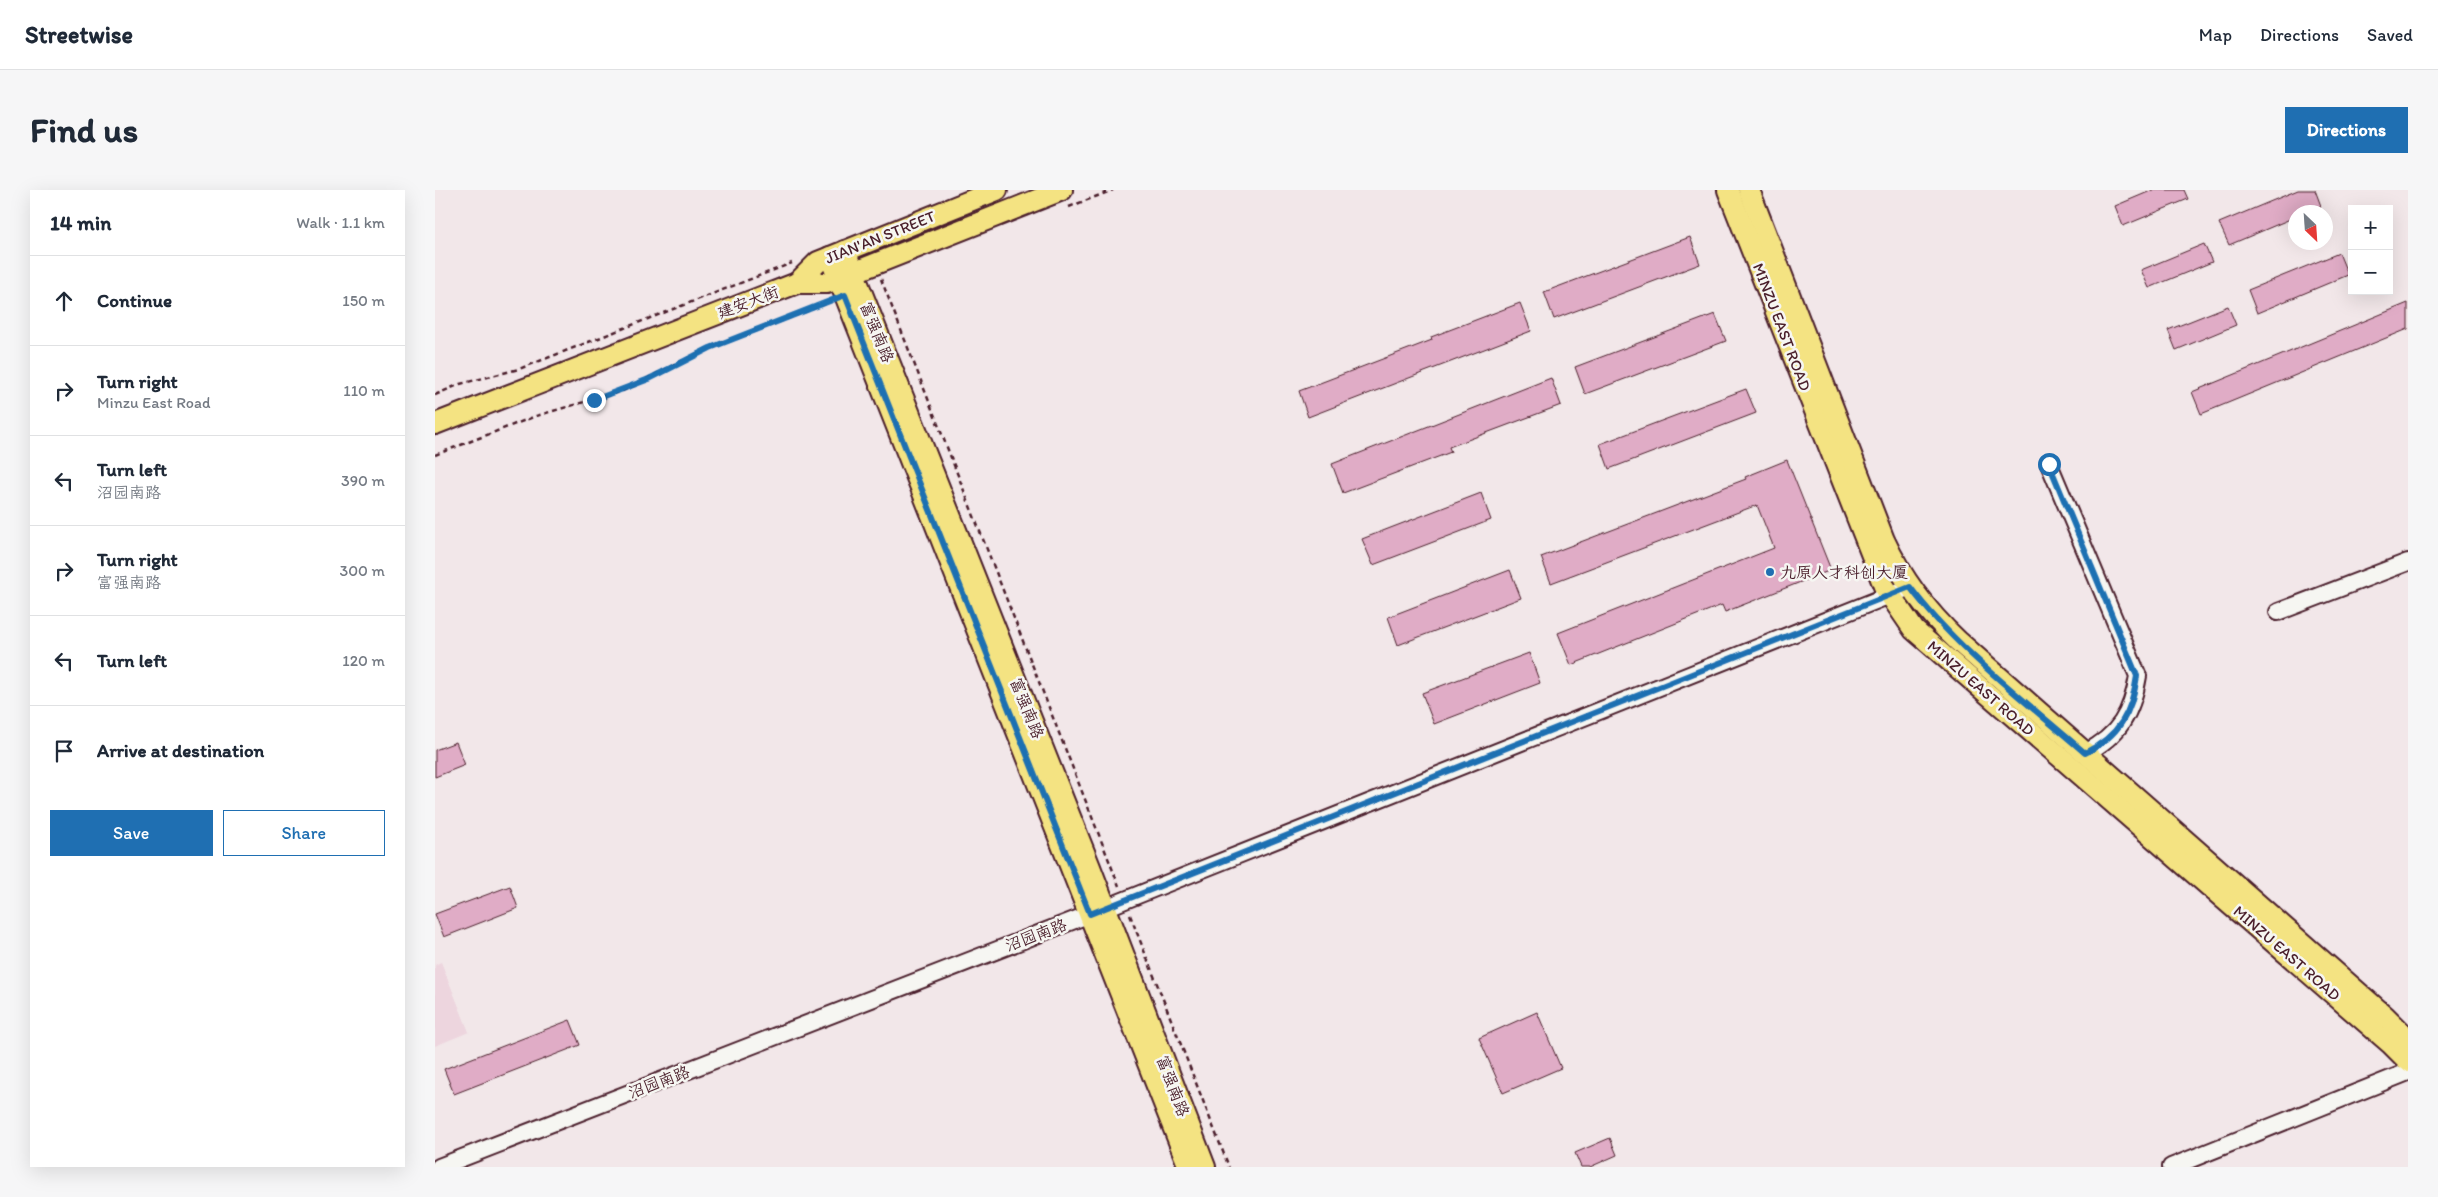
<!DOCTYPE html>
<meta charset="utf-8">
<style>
:root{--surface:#fff;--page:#f6f6f7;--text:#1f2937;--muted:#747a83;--line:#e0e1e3;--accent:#1f6fb2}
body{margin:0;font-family:Itim,"LXGW WenKai TC",sans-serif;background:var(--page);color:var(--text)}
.controls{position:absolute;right:15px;top:15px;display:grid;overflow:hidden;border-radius:0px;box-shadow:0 5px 20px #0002}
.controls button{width:45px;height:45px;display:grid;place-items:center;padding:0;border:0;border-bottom:1px solid var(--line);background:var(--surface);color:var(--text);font:25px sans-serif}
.compass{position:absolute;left:1853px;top:15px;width:45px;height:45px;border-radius:50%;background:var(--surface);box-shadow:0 5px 20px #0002;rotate:155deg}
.stop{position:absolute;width:15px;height:15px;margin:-11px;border:4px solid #1f6fb2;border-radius:50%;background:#fff}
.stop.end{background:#1f6fb2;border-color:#fff;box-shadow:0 1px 5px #0008}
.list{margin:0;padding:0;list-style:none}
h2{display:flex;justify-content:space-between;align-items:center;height:65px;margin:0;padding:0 20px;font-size:21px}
h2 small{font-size:16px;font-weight:400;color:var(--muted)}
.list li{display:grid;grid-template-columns:32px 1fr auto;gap:15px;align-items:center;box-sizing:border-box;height:90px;padding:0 20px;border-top:1px solid var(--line)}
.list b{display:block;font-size:19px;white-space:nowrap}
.list p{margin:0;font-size:16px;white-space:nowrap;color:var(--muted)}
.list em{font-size:16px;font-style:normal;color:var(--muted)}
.actions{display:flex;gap:10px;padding:15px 20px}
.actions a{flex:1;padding:11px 0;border:1px solid var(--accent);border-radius:0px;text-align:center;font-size:18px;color:var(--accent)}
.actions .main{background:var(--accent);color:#fff}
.icon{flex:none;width:28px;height:28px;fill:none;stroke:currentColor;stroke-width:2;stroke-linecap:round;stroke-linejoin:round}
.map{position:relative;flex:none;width:1973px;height:977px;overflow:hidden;border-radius:0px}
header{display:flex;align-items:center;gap:30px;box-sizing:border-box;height:70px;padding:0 25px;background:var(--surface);border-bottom:1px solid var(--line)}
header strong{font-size:24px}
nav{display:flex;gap:28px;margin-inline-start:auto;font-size:18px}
.intro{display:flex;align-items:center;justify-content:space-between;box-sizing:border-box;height:120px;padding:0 30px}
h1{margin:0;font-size:35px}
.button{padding:12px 22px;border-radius:0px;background:var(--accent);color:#fff;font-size:18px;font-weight:700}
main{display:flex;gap:30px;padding:0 30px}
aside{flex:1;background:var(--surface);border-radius:0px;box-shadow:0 5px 20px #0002}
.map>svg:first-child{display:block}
.built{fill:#edd5de}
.building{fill:#e0acc6;stroke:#4a1f2b}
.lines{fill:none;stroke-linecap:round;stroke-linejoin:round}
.minor-casing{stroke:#4a1f2b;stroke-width:20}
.major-casing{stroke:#4a1f2b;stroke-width:24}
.path{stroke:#4a1f2b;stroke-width:2.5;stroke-dasharray:5 4;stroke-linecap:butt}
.minor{stroke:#f6f6f2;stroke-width:16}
.major{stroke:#f4e382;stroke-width:20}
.route{stroke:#1f6fb2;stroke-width:6}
.poi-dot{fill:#1f6fb2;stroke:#f6f6f2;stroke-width:2}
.labels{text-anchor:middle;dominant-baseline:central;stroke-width:5;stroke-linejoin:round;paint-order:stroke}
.street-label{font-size:16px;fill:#4a1f2b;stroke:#f6f6f2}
.poi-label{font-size:16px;fill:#4a1f2b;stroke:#f6f6f2;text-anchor:start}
</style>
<header>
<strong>Streetwise</strong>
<nav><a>Map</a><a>Directions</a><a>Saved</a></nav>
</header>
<div class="intro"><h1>Find us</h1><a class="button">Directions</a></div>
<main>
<aside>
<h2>14 min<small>Walk · 1.1 km</small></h2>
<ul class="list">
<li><svg class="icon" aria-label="ahead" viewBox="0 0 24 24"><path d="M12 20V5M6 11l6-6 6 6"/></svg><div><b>Continue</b></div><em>150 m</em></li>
<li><svg class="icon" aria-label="right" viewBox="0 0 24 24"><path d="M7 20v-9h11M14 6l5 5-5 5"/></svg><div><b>Turn right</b><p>Minzu East Road</p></div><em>110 m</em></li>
<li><svg class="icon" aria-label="left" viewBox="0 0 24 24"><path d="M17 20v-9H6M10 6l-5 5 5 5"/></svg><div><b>Turn left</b><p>沼园南路</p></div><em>390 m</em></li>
<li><svg class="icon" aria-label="right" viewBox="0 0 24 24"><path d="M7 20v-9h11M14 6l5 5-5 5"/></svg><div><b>Turn right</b><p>富强南路</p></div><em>300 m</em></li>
<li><svg class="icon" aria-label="left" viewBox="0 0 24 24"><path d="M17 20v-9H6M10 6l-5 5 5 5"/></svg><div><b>Turn left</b></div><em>120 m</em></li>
<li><svg class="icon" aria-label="arrive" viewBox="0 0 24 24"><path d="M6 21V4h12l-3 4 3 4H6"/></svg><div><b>Arrive at destination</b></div></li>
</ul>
<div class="actions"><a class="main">Save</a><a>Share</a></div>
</aside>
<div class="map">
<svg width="1973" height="977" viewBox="0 0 1973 977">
<rect width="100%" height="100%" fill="#f2e7e9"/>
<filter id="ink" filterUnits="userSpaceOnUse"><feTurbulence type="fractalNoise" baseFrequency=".02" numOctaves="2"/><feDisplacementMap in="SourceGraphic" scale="10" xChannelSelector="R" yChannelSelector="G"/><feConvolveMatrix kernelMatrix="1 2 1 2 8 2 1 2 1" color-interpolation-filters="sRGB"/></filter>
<g filter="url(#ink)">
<polygon class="built" points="6,772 34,842 0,856 0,775"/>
<g class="building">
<polygon points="1718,0 1749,0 1753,9 1688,36 1680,16"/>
<polygon points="1863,0 1880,0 1886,16 1872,22 1860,22 1860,27 1794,55 1784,33"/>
<polygon points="1255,47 1265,74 1119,129 1109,102"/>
<polygon points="1769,54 1777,72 1714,98 1706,80"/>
<polygon points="1904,63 1913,85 1822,123 1813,100"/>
<polygon points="1085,113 1096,141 873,227 864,201 997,150 996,147"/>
<polygon points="1973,113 1973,139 1766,224 1757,202"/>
<polygon points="1793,116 1801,135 1741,160 1733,140"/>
<polygon points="1280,124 1291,151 1150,204 1140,177"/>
<polygon points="1116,188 1126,215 1014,257 1016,262 908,303 897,274"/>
<polygon points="1311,199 1321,223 1174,279 1165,254"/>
<polygon points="1352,270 1396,380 1290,422 1287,415 1136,475 1123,443 1339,358 1322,315 1116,393 1106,367 1311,289 1310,287"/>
<polygon points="1046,303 1056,330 938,375 927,349"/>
<polygon points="1075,380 1086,408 963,455 953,427"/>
<polygon points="1094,463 1105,493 999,534 987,503"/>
<polygon points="21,552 30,575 0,587 0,560"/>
<polygon points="75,696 83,718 9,747 0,724"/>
<polygon points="1102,822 1126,878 1068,903 1044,848"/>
<polygon points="135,830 145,855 19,904 9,879"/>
<polygon points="1175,948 1182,965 1155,977 1146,977 1140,963"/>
</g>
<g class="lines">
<g class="minor-casing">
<g id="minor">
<path d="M 1614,274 L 1703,486 C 1697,523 1684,546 1650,563"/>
<polyline points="1843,422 1973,372"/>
<polyline points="4,977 655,724 1475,397"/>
<polyline points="1736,977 1973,882"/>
</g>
</g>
<g class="major-casing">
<g id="major">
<polyline points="1293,0 1449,396 1479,440 1956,854 1973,871"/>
<path d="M 1314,0 L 1449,350 C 1467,389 1491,421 1523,451 L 1950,826 L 1973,849"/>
<polyline points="410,61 655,677 770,977"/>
<polyline points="395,67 754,977"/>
<polyline points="362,93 383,72 562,0"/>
<polyline points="0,234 362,93 392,93 627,0"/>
</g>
</g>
<g class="path">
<polyline points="634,17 678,0"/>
<polyline points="446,89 684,696"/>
<polyline points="0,205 25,194 84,179 357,73"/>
<polyline points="0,265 101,226 187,201 275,158 394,112"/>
<polyline points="695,725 794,977"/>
</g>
<use href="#minor" class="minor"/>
<use href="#major" class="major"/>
</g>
</g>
<g class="lines" filter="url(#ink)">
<path class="route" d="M 159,210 L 214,189 L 275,158 L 410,105 L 655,724 L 1475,397 C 1521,459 1592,512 1650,563 C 1684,546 1697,523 1702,486 L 1614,274"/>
</g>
<circle class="poi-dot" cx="1335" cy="382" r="5"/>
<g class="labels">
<g class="street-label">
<text transform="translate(445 47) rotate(-22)">JIAN'AN STREET</text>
<text transform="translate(313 112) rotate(-21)">建安大街</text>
<text transform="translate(1347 137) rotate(69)">MINZU EAST ROAD</text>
<text transform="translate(442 142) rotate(68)">富强南路</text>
<text transform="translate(1546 498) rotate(41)">MINZU EAST ROAD</text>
<text transform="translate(592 518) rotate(68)">富强南路</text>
<text transform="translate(601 745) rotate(-21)">沼园南路</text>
<text transform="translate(1852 763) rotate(41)">MINZU EAST ROAD</text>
<text transform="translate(224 892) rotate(-21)">沼园南路</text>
<text transform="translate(738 896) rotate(69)">富强南路</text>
</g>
<g class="poi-label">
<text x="1345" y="382">九原人才科创大厦</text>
</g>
</g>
</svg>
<div class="controls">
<button>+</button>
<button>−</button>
</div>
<svg class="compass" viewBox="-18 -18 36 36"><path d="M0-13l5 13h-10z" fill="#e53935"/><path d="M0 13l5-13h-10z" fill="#747a83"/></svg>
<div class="stop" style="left:1614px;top:274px"></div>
<div class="stop end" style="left:159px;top:210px"></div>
</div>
</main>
